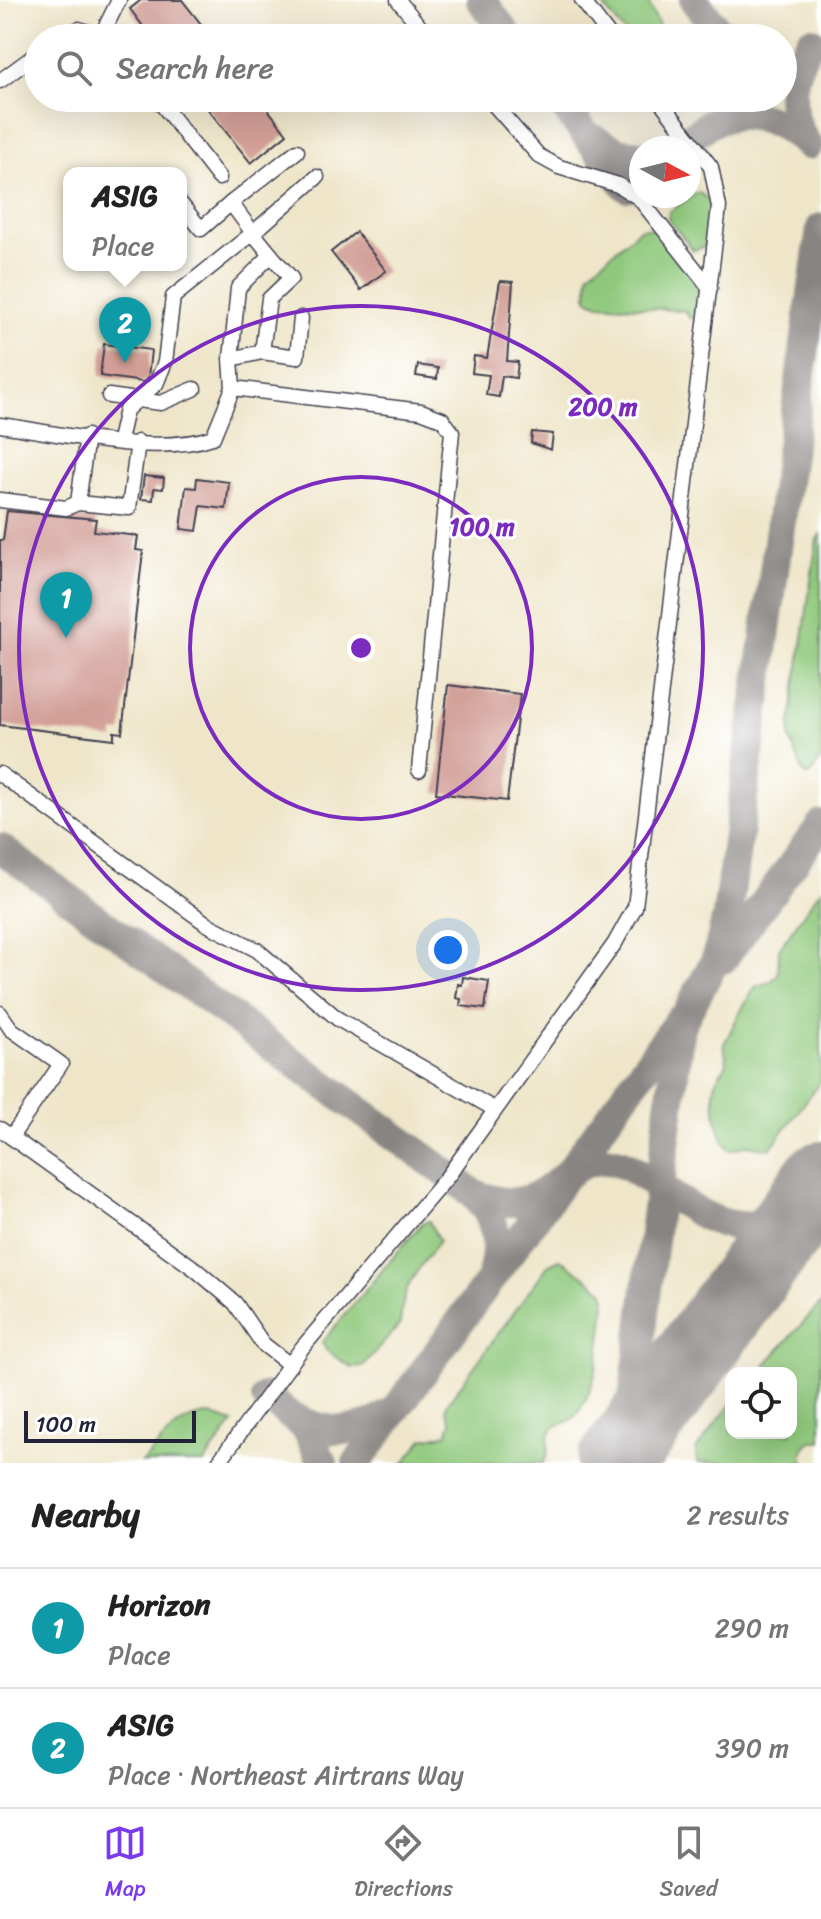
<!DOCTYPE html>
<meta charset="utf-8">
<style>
:root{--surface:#fff;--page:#f2f2f2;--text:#222;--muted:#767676;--line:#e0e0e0;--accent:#7c3aed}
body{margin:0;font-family:Sriracha,sans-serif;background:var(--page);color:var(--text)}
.controls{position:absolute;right:24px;bottom:24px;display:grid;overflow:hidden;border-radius:16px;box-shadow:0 8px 32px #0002}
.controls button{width:72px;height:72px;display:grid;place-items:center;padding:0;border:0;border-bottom:2px solid var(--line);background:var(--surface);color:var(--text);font:40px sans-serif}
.compass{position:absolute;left:629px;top:136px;width:72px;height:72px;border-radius:50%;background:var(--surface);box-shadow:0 8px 32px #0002;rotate:97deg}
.scale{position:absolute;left:24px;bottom:20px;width:172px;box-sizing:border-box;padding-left:8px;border:4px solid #22223b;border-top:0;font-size:22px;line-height:28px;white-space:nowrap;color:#22223b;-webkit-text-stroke:6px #fff;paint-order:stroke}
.you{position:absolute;left:448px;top:950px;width:28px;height:28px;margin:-20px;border:6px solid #fff;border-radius:50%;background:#1a73e8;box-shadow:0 0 0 12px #1a73e833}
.badge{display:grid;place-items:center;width:52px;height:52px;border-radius:50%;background:var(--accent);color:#fff;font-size:26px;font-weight:700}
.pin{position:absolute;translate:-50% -66px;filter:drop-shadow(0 2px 4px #0008)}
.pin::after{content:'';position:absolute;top:42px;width:28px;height:24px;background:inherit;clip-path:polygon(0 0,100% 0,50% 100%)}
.popup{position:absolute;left:63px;top:167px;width:124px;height:104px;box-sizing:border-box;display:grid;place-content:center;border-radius:16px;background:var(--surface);filter:drop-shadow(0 2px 6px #0005);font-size:26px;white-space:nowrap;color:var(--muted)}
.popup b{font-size:30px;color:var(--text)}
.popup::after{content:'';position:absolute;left:50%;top:100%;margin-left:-16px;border:16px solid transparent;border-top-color:var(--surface)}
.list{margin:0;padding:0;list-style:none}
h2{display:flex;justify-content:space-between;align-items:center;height:104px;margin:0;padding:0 32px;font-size:34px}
h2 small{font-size:26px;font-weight:400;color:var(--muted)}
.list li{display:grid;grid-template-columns:52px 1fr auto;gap:24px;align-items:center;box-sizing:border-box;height:120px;padding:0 32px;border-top:2px solid var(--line)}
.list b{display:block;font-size:30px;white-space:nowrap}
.list p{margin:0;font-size:26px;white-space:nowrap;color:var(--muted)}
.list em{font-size:26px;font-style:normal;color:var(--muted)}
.icon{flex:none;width:44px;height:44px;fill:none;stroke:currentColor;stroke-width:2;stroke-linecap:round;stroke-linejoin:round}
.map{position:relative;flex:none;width:821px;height:1463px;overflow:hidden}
.search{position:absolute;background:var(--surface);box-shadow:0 8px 32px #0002;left:24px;right:24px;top:24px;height:88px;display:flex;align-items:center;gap:20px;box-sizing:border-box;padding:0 28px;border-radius:44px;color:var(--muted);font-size:30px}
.sheet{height:344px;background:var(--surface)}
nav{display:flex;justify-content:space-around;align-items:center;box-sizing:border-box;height:112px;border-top:2px solid var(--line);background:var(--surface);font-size:22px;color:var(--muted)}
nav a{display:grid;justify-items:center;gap:4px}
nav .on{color:var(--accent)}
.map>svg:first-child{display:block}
.green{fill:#8fc87b;stroke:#58755b;stroke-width:2}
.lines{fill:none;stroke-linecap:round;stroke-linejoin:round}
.taxiway{stroke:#888482;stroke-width:30}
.runway{stroke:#888482;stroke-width:78}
.building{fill:#d29e96}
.minor-casing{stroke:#413f50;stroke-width:17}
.minor{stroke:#fff;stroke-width:14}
.ring{fill:none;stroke:#7b2cbf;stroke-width:4}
.centre{fill:#7b2cbf;stroke:#fff;stroke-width:4}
.ring-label{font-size:24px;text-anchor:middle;font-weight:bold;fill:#7b2cbf;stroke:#fff;stroke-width:6;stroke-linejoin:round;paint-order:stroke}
</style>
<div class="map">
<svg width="821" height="1463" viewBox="0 0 821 1463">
<rect width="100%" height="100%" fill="#fff"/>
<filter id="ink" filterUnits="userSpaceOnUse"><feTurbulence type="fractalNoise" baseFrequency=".0125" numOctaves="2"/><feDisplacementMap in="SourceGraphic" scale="16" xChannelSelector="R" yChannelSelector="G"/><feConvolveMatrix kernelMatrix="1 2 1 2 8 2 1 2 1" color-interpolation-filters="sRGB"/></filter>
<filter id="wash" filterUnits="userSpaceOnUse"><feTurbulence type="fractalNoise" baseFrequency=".006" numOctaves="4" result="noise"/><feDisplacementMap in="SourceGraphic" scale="32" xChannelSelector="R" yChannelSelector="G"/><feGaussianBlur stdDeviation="1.8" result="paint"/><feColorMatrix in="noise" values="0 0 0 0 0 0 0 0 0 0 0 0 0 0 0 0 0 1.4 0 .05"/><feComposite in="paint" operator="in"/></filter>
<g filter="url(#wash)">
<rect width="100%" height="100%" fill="#efe6ca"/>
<g class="green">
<polygon points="599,0 647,0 665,38 629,38"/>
<polygon points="699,192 713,204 709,241 704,247 693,250 668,219 669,212"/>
<path d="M 647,228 L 655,230 C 671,251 716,291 696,318 L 689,318 L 686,311 L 600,304 L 587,299 L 589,273 L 640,229 Z"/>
<polygon points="821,534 821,759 809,776 803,772 790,738 790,728 817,539"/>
<path d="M 821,889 L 821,1081 L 770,1149 L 748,1145 L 731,1150 C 718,1141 710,1094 717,1080 C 719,1073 725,1069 727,1063 L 724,1044 L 743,1007 L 756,986 L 770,982 L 778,975 L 779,949 Z"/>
<path d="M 429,1221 L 439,1241 C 417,1273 403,1281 400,1324 L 363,1366 L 352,1368 L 327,1351 L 322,1342 L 422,1223 Z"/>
<path d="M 560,1259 L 603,1290 L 606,1298 C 601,1335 600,1388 574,1417 C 567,1424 558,1423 553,1429 C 544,1438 552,1452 543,1463 L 404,1463 L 423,1439 L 447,1434 L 451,1423 L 446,1410 L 447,1404 L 549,1264 Z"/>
<path d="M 821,1303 L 821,1441 L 811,1441 C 803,1447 800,1455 805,1463 L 697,1463 L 696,1450 L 731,1404 L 731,1433 L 791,1433 L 791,1373 L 766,1373 L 766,1364 Z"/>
<path d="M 210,1415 L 233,1423 L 204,1463 L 142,1463 C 161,1442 179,1415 210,1415 Z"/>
</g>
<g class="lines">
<g class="taxiway">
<polyline points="481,0 510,38"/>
<polyline points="694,0 724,38"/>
<polyline points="557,98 627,187 641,176"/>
<polyline points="590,137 618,152 641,155"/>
<path d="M 806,143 C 785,109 789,73 811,41"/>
<path d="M 674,148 C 688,142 698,130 711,123 C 748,104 780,120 808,145"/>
<path d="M 0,848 L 473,1193 C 496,1217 501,1241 492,1274"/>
<polyline points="723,959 821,825"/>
<path d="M 473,1193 C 552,1228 556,1152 612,1161 C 626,1163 637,1173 649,1180 C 708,1220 741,1249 806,1201"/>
<polyline points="696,1352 821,1223"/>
<polyline points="266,1397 306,1428 323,1463"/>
<path d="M 297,1419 C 328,1434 361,1435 389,1414"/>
<polyline points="357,1463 679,1020"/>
<polyline points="610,1463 632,1408 680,1026 717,957 727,915 821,228"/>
</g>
<polyline class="runway" points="616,1463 821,1180"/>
</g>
<g id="blocks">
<g class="building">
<polygon points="141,0 182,0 212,38 152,38 130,9"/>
<polygon points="199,98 259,98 287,134 251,163"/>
<polygon points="356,232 386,271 361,290 331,252"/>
<polygon points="500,281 513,282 507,361 518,362 516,378 502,376 499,397 486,395 489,375 472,373 474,356 487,358"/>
<polygon points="104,344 151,350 148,378 143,382 100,376"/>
<polygon points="418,365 438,368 437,379 416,376"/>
<polygon points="532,432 553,434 551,450 531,443"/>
<polygon points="144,476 164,478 163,489 154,488 153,500 141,499"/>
<polygon points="197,478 229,482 226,509 201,506 197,531 181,529 186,487 196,488"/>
<polygon points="7,511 96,519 94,531 138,536 136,550 143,551 122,733 114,732 114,739 0,725 0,540 3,540"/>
<polygon points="448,685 520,694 507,801 436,793"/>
<polygon points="463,977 489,981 485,1009 460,1006 461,999 456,998 458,984 462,985"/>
</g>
</g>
</g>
<g filter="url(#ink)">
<use href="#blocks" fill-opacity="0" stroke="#413f50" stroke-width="2"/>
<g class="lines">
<g class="minor-casing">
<g id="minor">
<polyline points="398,0 429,38"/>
<polyline points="582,0 611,38"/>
<polyline points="102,34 119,0"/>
<polyline points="57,38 79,29 107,38"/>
<polyline points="0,81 38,53"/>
<polyline points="157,98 219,178"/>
<polyline points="488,98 539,156 559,167 618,185 639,198 710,288"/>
<polyline points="231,203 297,151"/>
<polyline points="181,204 201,229 231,203 253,233 317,177"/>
<polyline points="262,352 297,357 301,318"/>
<polyline points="231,359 262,352 269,299 291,278 271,255 238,288 231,359 233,388"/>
<polyline points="194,389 161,403 137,400 156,384 165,362 173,297 253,233 271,255"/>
<polyline points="109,396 137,400"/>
<path d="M 0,425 C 61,433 155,457 213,437 L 233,388 L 421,411 L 442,419 L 452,432 L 419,770"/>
<polyline points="119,440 126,410 137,400"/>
<polyline points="0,500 66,508 78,503 129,508 138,442"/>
<polyline points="78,503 87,436"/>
<polyline points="0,774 207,924 257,950 338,1019 494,1109"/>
<polyline points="0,1013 11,1029 61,1064 11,1137"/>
<polyline points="0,1129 195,1269 235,1303 263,1344 290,1365"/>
<polyline points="218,1463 302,1348 448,1176 615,943 635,907 719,207 711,167 658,98"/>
</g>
</g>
<use href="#minor" class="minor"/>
</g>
</g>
<g class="ring">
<circle cx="361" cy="648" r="171"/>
<circle cx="361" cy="648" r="342"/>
</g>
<circle cx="361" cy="648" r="12" class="centre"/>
<g class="ring-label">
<text x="603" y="415">200 m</text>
<text x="482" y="535">100 m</text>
</g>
</svg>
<div class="controls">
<button><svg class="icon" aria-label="locate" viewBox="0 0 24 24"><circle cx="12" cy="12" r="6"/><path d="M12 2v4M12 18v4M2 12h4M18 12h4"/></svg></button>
</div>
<svg class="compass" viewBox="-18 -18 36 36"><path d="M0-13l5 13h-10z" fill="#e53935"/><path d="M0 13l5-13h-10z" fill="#767676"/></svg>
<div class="scale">100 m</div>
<div class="you"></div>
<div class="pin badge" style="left:66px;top:638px;background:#0f9aa8">1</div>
<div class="pin badge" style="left:125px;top:363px;background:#0f9aa8">2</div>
<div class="popup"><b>ASIG</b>Place</div>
<div class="search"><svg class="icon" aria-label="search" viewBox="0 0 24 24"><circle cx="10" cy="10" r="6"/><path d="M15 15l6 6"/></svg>Search here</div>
</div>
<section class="sheet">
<h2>Nearby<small>2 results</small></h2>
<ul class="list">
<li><span class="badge" style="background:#0f9aa8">1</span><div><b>Horizon</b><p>Place</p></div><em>290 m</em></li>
<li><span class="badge" style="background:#0f9aa8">2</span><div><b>ASIG</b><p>Place · Northeast Airtrans Way</p></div><em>390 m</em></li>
</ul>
</section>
<nav>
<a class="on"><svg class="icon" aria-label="map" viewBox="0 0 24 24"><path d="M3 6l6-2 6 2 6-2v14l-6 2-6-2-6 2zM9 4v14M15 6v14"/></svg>Map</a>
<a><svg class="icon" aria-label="directions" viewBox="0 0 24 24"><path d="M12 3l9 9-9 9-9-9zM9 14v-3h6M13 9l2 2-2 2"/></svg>Directions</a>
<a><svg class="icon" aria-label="saved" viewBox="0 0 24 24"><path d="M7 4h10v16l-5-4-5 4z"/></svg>Saved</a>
</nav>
